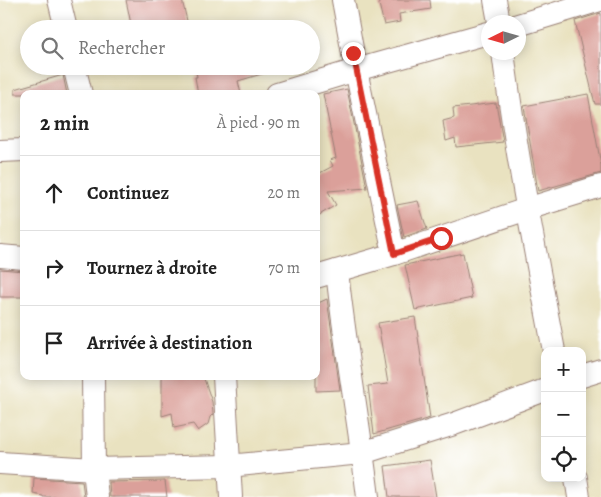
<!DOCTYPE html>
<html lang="fr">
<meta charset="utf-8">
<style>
:root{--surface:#fff;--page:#f2f2f2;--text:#222;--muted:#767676;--line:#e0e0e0}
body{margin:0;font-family:Alegreya,serif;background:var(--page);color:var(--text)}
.controls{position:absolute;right:15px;bottom:15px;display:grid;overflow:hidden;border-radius:10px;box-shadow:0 2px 12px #0003}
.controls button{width:45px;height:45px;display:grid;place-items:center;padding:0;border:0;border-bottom:1px solid var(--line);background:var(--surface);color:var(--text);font:25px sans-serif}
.compass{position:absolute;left:481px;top:15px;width:45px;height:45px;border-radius:50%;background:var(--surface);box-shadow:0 2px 12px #0003;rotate:265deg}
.stop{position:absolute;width:15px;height:15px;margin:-11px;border:4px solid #d93025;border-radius:50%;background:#fff}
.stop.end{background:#d93025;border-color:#fff;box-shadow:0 1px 5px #0008}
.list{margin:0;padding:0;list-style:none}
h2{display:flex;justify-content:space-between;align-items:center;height:65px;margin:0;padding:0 20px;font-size:21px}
h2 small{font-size:16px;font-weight:400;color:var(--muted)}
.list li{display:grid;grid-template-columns:32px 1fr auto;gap:15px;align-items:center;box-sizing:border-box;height:75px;padding:0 20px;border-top:1px solid var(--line)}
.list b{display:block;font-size:19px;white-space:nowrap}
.list em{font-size:16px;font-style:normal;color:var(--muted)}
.icon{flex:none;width:28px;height:28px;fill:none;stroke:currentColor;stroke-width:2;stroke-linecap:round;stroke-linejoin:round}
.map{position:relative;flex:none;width:601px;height:497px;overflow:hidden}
.search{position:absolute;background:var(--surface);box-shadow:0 2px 12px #0003;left:20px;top:20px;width:300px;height:55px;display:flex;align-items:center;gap:12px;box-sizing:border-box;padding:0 18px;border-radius:28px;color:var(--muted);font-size:19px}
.panel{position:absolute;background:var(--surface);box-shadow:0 2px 12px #0003;left:20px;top:90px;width:300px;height:290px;border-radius:10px}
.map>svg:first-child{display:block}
.building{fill:#dba09a}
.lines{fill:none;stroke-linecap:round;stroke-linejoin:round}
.minor-casing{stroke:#9a8076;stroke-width:24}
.minor{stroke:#fff;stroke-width:22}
.route{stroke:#d93025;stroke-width:6}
</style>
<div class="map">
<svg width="601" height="497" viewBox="0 0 601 497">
<rect width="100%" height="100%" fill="#fff"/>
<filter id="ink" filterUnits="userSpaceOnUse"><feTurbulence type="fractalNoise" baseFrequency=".02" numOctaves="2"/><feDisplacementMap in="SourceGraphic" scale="10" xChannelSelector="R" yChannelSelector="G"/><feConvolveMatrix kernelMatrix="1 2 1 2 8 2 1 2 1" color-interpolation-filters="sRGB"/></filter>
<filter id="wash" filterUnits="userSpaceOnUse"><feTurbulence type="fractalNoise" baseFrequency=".0096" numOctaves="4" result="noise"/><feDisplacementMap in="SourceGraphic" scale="20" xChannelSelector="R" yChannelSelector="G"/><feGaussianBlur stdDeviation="1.12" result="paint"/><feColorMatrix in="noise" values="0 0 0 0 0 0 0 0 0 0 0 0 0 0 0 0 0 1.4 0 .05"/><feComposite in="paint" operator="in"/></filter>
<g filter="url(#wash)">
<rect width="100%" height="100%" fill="#e9e2c0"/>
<g id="blocks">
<g class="building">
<polygon points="126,0 182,0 189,29 132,29"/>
<polygon points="378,0 430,0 431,9 399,14 400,22 384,25"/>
<polygon points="601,13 601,104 595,104 575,21"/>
<polygon points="195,66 274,66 275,70 238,81 241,94 198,94 195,77 197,77"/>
<polygon points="63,75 67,94 15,94 15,89"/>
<polygon points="347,89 367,188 328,191 336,205 316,217 316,171 318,174 333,166 330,160 336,158 323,94"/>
<polygon points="588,94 601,165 601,173 538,191 524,106"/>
<polygon points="496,103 503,142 456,147 455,138 446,141 443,121 454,118 453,108"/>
<polygon points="418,201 427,229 404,237 397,205"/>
<polygon points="463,253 472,298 415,310 405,265"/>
<polygon points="0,269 24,271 24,297 0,297"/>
<polygon points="327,299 340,390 316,391 316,304"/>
<polygon points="415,317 430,418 374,434 368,386 388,384 378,323"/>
<polygon points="162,376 203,376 212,402 213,414 210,417 208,424 198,431 193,424 174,428 172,413 162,416"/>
<polygon points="430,460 436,497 389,497 385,466"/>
<polygon points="34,478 82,481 84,497 43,497 43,496 33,494"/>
<polygon points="165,481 167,497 110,497 109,482"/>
</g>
</g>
</g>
<g filter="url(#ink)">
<use href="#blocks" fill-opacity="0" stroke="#9a8076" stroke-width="1"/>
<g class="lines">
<g class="minor-casing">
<g id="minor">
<polyline points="59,0 66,29"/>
<polyline points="343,0 356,70 394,254"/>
<polyline points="495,0 499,22"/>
<polyline points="518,25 600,0"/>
<path d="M 503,52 C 516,153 535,251 554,351"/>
<polyline points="74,66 81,94"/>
<polyline points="277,94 356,70 488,33"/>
<polyline points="0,151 24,150"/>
<polyline points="0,256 24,258"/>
<path d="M 337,271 C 345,347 359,422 368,497"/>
<polyline points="316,277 394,254 527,209 601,186"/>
<polyline points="93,376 94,469 97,497"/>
<polyline points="224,376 231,497"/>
<polyline points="582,376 601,370"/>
<polyline points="0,463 94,469 228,466 362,453 454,424 545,390"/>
<polyline points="576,478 579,497"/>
</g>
</g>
<use href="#minor" class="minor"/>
</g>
</g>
<g class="lines" filter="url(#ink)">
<polyline class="route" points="353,53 394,254 441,238"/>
</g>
</svg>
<div class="controls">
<button>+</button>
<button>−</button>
<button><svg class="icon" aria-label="locate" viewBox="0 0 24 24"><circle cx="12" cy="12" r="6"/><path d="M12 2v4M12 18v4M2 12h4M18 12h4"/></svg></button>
</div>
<svg class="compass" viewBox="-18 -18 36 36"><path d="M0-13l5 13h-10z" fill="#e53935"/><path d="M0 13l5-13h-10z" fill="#767676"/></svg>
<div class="stop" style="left:441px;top:238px"></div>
<div class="stop end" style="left:353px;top:53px"></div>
<div class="search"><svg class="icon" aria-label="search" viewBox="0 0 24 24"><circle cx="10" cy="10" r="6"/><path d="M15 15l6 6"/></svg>Rechercher</div>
<section class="panel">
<h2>2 min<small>À pied · 90 m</small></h2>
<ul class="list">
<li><svg class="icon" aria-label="ahead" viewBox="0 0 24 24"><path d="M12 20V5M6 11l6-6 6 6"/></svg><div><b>Continuez</b></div><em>20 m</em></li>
<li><svg class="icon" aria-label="right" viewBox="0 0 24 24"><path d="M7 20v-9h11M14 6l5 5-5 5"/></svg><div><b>Tournez à droite</b></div><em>70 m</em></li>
<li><svg class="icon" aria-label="arrive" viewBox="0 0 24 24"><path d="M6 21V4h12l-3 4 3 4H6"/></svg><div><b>Arrivée à destination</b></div></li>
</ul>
</section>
</div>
